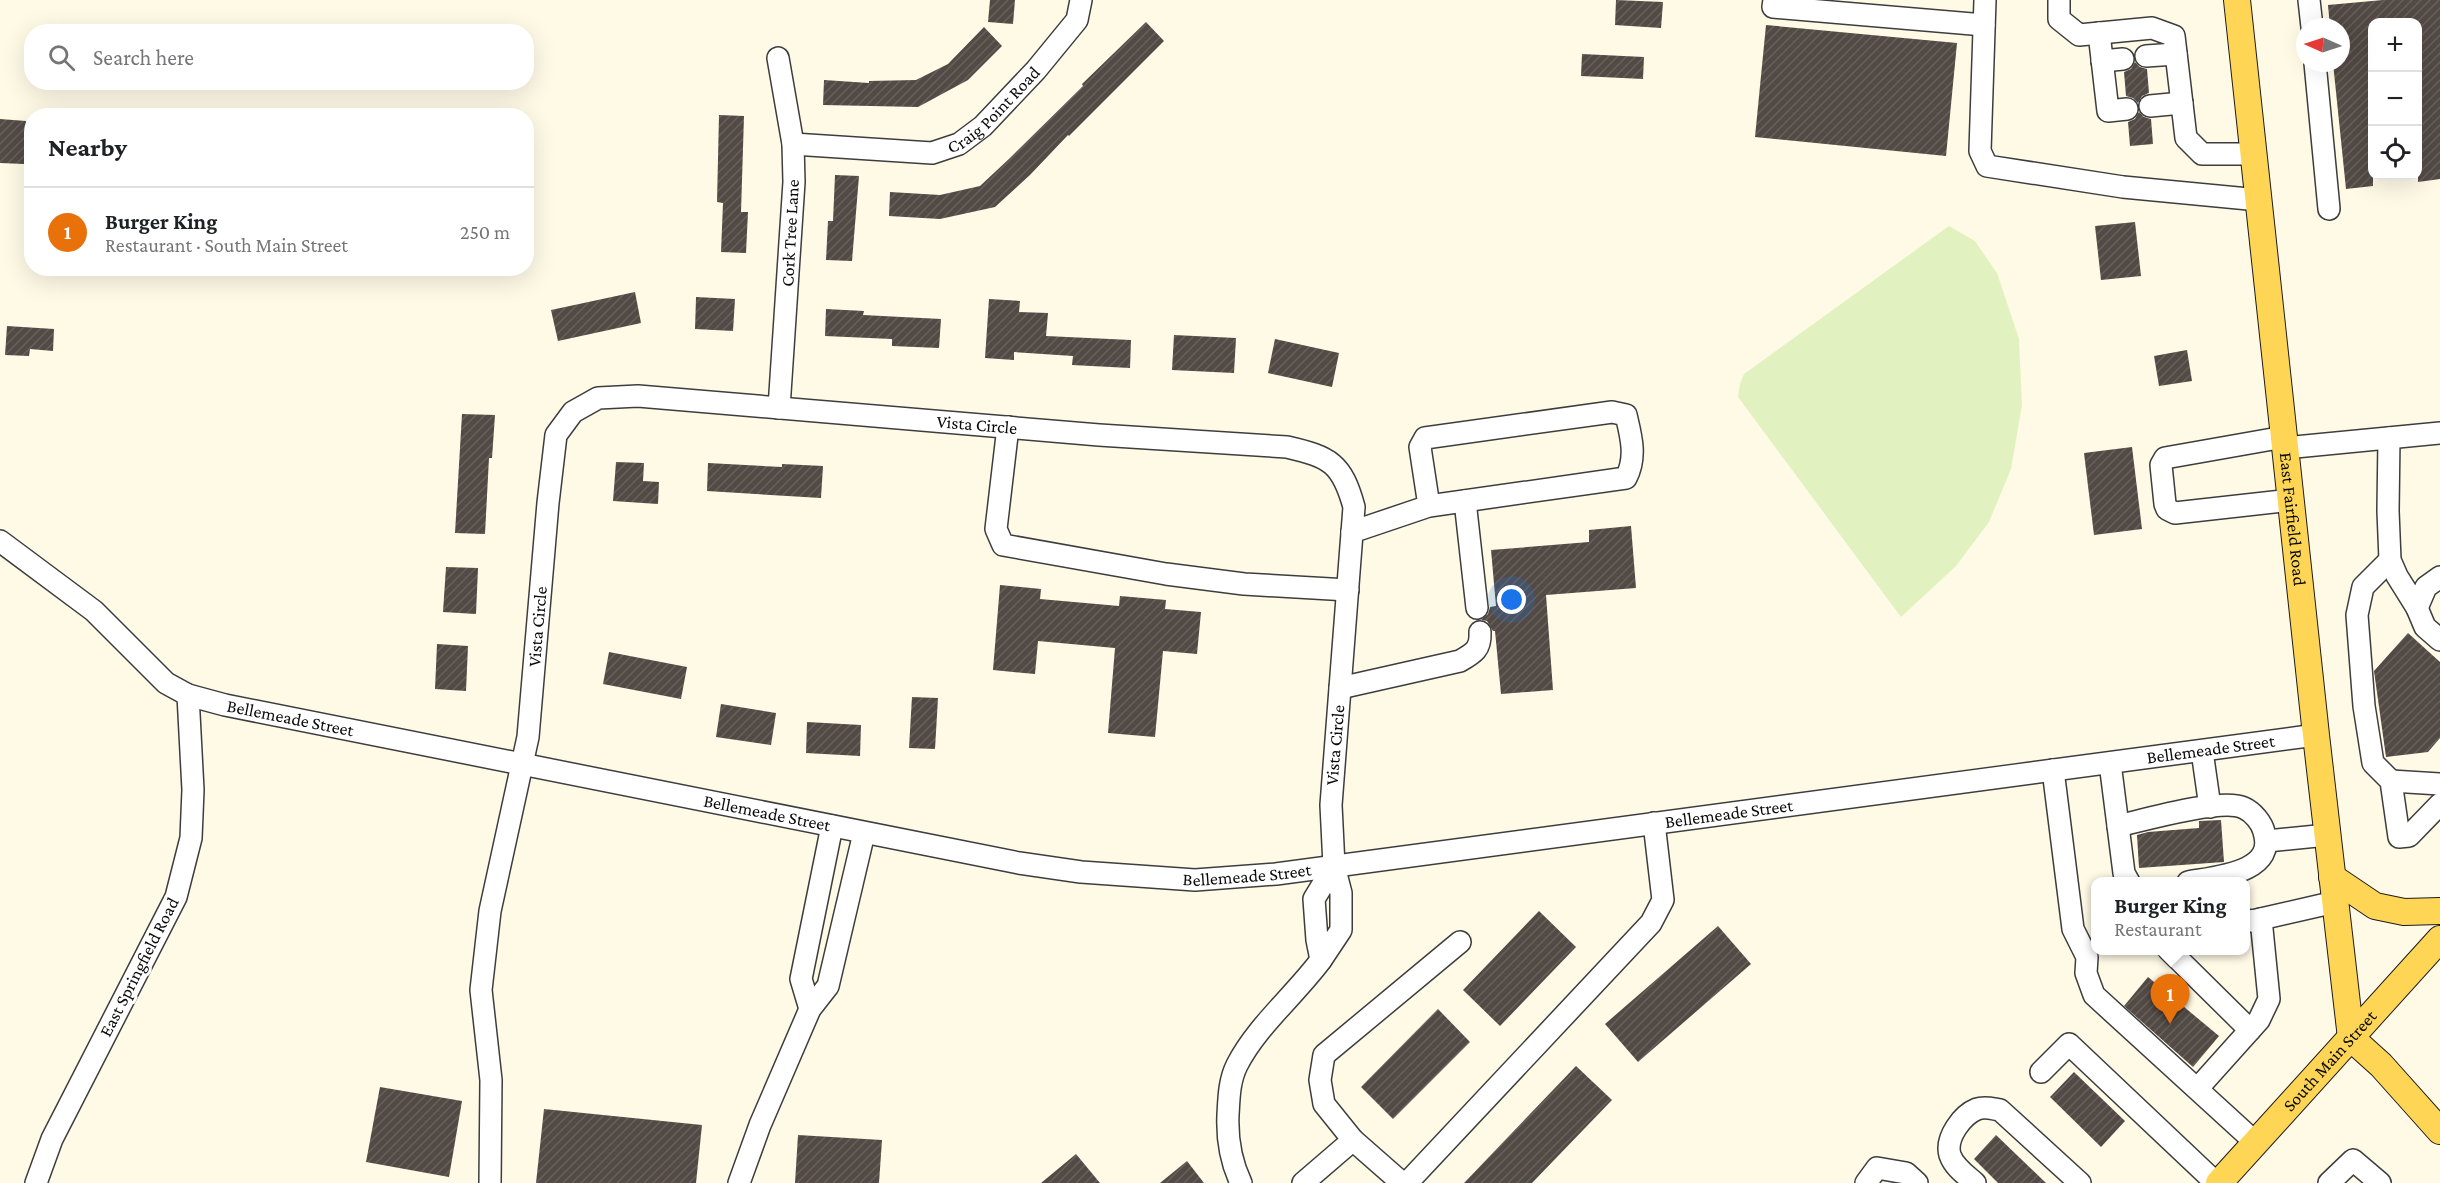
<!DOCTYPE html>
<meta charset="utf-8">
<style>
:root{--surface:#fff;--page:#f2f2f2;--text:#202124;--muted:#757577;--line:#e0e0e0;--accent:#ea580c}
body{margin:0;font-family:"Crimson Pro",serif;background:var(--page);color:var(--text)}
.controls{position:absolute;right:18px;top:18px;display:grid;overflow:hidden;border-radius:12px;box-shadow:0 6px 24px #0002}
.controls button{width:54px;height:54px;display:grid;place-items:center;padding:0;border:0;border-bottom:2px solid var(--line);background:var(--surface);color:var(--text);font:30px sans-serif}
.compass{position:absolute;left:2296px;top:18px;width:54px;height:54px;border-radius:50%;background:var(--surface);box-shadow:0 6px 24px #0002;rotate:273deg}
.you{position:absolute;left:1512px;top:600px;width:21px;height:21px;margin:-15px;border:4px solid #fff;border-radius:50%;background:#1a73e8;box-shadow:0 0 0 9px #1a73e833}
.badge{display:grid;place-items:center;width:39px;height:39px;border-radius:50%;background:var(--accent);color:#fff;font-size:20px;font-weight:700}
.pin{position:absolute;translate:-50% -50px;filter:drop-shadow(0 2px 3px #0008)}
.pin::after{content:'';position:absolute;top:32px;width:21px;height:18px;background:inherit;clip-path:polygon(0 0,100% 0,50% 100%)}
.popup{position:absolute;left:2091px;top:877px;width:159px;height:78px;box-sizing:border-box;display:grid;place-content:center;border-radius:12px;background:var(--surface);filter:drop-shadow(0 2px 4px #0005);font-size:20px;white-space:nowrap;color:var(--muted)}
.popup b{font-size:22px;color:var(--text)}
.popup::after{content:'';position:absolute;left:50%;top:100%;margin-left:-12px;border:12px solid transparent;border-top-color:var(--surface)}
.list{margin:0;padding:0;list-style:none}
h2{display:flex;justify-content:space-between;align-items:center;height:78px;margin:0;padding:0 24px;font-size:26px}
h2 small{font-size:20px;font-weight:400;color:var(--muted)}
.list li{display:grid;grid-template-columns:39px 1fr auto;gap:18px;align-items:center;box-sizing:border-box;height:90px;padding:0 24px;border-top:2px solid var(--line)}
.list b{display:block;font-size:22px;white-space:nowrap}
.list p{margin:0;font-size:20px;white-space:nowrap;color:var(--muted)}
.list em{font-size:20px;font-style:normal;color:var(--muted)}
.icon{flex:none;width:33px;height:33px;fill:none;stroke:currentColor;stroke-width:2;stroke-linecap:round;stroke-linejoin:round}
.map{position:relative;flex:none;width:2440px;height:1183px;overflow:hidden}
.search{position:absolute;background:var(--surface);box-shadow:0 6px 24px #0002;left:24px;top:24px;width:510px;height:66px;display:flex;align-items:center;gap:15px;box-sizing:border-box;padding:0 21px;border-radius:24px;color:var(--muted);font-size:22px}
.panel{position:absolute;background:var(--surface);box-shadow:0 6px 24px #0002;left:24px;top:108px;width:510px;height:168px;border-radius:24px}
.map>svg:first-child{display:block}
.pitch{fill:#e1f2c0}
.building{fill:url(#building-hatch)}
.lines{fill:none;stroke-linecap:round;stroke-linejoin:round}
.minor-casing{stroke:#3d3d3d;stroke-width:24}
.major-casing{stroke:#1b1b1b;stroke-width:28}
.minor{stroke:#fff;stroke-width:21}
.major{stroke:#ffd556;stroke-width:26}
.labels{text-anchor:middle;dominant-baseline:central;stroke-width:6;stroke-linejoin:round;paint-order:stroke}
.street-label{font-size:18px;fill:#0a0a0a;stroke:#fff}
</style>
<div class="map">
<svg width="2440" height="1183" viewBox="0 0 2440 1183">
<defs>
<pattern id="building-hatch" width="6" height="6" patternUnits="userSpaceOnUse" patternTransform="scale(1.5)"><rect width="6" height="6" fill="#534a45"/><path d="M-1 1l2-2M0 6l6-6M5 7l2-2" fill="none" stroke="#67605c"/></pattern>
</defs>
<rect width="100%" height="100%" fill="#fffae6"/>
<polygon class="pitch" points="1949,226 1975,241 1997,273 2019,339 2022,405 2011,469 1989,522 1956,566 1901,617 1738,397 1740,384 1744,374"/>
<g class="building">
<polygon points="990,0 1015,0 1013,24 988,22"/>
<polygon points="1616,0 1663,2 1661,28 1615,25"/>
<polygon points="2383,0 2440,0 2440,179 2418,182 2418,22 2373,22 2373,186 2346,189 2333,63 2341,63 2341,27 2330,27 2328,5"/>
<polygon points="1146,22 1164,41 1069,136 1068,135 1030,175 995,207 940,219 889,216 890,192 940,195 980,186 1010,158 1083,86 1082,84"/>
<polygon points="1766,25 1957,43 1946,156 1755,137"/>
<polygon points="984,27 1002,46 968,80 918,107 823,105 824,80 869,83 869,81 916,80 948,64"/>
<polygon points="1582,54 1644,57 1643,79 1581,76"/>
<polygon points="2135,62 2140,67 2147,69 2149,93 2142,96 2138,103 2133,98 2126,96 2124,72 2131,69"/>
<polygon points="2139,112 2144,117 2151,119 2153,144 2130,146 2128,122 2135,119"/>
<polygon points="719,115 744,116 741,212 748,212 746,253 721,252 723,203 717,202"/>
<polygon points="0,119 26,121 24,164 0,163"/>
<polygon points="835,175 859,176 852,261 826,260 828,221 833,221"/>
<polygon points="2135,222 2141,276 2101,280 2095,226"/>
<polygon points="635,292 641,323 558,341 551,310"/>
<polygon points="696,297 735,299 733,331 695,329"/>
<polygon points="989,299 1020,301 1019,312 1048,313 1046,336 1131,340 1130,368 1072,365 1073,356 1014,352 1014,360 985,358"/>
<polygon points="826,309 864,311 863,315 941,319 939,348 892,346 892,339 825,336"/>
<polygon points="7,326 54,329 53,351 30,349 29,356 5,355"/>
<polygon points="1174,335 1236,338 1234,373 1172,370"/>
<polygon points="1275,339 1339,353 1332,387 1268,373"/>
<polygon points="2187,350 2192,381 2159,386 2154,356"/>
<polygon points="462,414 495,415 492,458 489,458 485,534 455,533"/>
<polygon points="2132,447 2142,529 2094,535 2084,453"/>
<polygon points="616,462 644,463 643,481 659,482 658,504 613,501"/>
<polygon points="708,463 782,467 782,464 823,466 821,498 707,491"/>
<polygon points="1631,526 1636,588 1546,595 1553,690 1501,694 1495,631 1493,631 1487,621 1481,620 1488,614 1490,607 1496,606 1491,550 1589,542 1589,530"/>
<polygon points="446,567 478,568 476,614 443,612"/>
<polygon points="1000,585 1041,589 1040,599 1119,606 1120,596 1166,600 1165,609 1201,612 1197,654 1163,651 1155,737 1108,733 1115,648 1038,641 1035,674 993,670"/>
<polygon points="2408,633 2440,662 2440,738 2428,752 2386,757 2374,671"/>
<polygon points="437,644 468,646 466,691 435,689"/>
<polygon points="609,652 687,667 681,699 603,684"/>
<polygon points="912,697 938,698 935,749 909,748"/>
<polygon points="721,704 776,713 771,745 716,737"/>
<polygon points="807,722 861,725 860,756 806,753"/>
<polygon points="2221,820 2224,862 2139,868 2137,835 2148,832 2199,828 2199,821"/>
<polygon points="1539,911 1576,947 1500,1026 1463,990"/>
<polygon points="1718,926 1751,964 1638,1062 1605,1024"/>
<polygon points="2148,977 2219,1036 2193,1067 2124,1006"/>
<polygon points="1438,1009 1470,1042 1393,1119 1361,1087"/>
<polygon points="1576,1066 1612,1100 1532,1183 1464,1183"/>
<polygon points="2074,1072 2125,1121 2101,1147 2050,1097"/>
<polygon points="380,1087 462,1101 449,1177 366,1162"/>
<polygon points="544,1109 702,1125 696,1183 536,1183"/>
<polygon points="798,1135 882,1140 879,1183 795,1183"/>
<polygon points="1996,1135 2046,1183 1998,1183 1974,1159"/>
<polygon points="1076,1154 1100,1183 1041,1183"/>
<polygon points="1187,1161 1204,1183 1160,1183"/>
</g>
<g class="lines">
<g class="minor-casing">
<g id="minor">
<polyline points="1774,0 1773,7 1984,25"/>
<polyline points="1985,0 1980,151 1987,166 2123,187 2259,200"/>
<polyline points="2059,0 2059,19 2079,35 2152,28 2174,36 2186,138 2202,154 2254,154"/>
<polyline points="2309,0 2312,27"/>
<polyline points="2099,33 2108,111 2127,109"/>
<polyline points="2146,56 2176,54"/>
<polyline points="778,58 793,144 794,182 779,408"/>
<polyline points="2102,61 2123,59"/>
<polyline points="2315,63 2329,209"/>
<polyline points="2150,106 2182,103"/>
<path id="s1" d="M 793,144 L 932,153 L 959,144 L 983,126 L 1036,70 L 1077,20 L 1081,0"/>
<polyline points="1008,427 996,529 1003,545 1166,574 1244,584 1348,590"/>
<polyline points="2284,437 2165,458 2161,465 2165,504 2167,509 2175,513 2291,500"/>
<polyline points="2389,438 2388,511 2390,560 2397,576 2417,608 2425,627 2440,640"/>
<polyline points="2285,448 2440,433"/>
<polyline points="1465,501 1477,608"/>
<path d="M 1352,532 L 1429,506 L 1626,478 C 1637,457 1631,436 1626,415 L 1612,412 L 1425,438 L 1420,447 L 1429,506"/>
<polyline points="0,541 94,611 166,683 188,695 193,790 191,838 176,897 52,1139 36,1183"/>
<polyline points="2390,560 2363,587 2357,615 2364,706 2373,763 2391,781 2399,837 2409,836 2440,804"/>
<polyline points="2417,608 2426,587 2440,577"/>
<path d="M 1340,688 L 1460,661 C 1474,653 1481,649 1480,632"/>
<path id="s2" d="M 188,695 L 225,705 L 1019,863 L 1081,872 L 1195,880 L 1276,874 L 2316,735"/>
<polyline points="2202,751 2210,807"/>
<polyline points="2110,763 2124,873 2129,882"/>
<polyline points="2053,770 2073,929 2087,957 2086,973 2094,995 2256,1143"/>
<polyline points="2391,781 2440,784"/>
<path d="M 2118,826 C 2144,820 2223,797 2244,808 C 2253,812 2262,823 2264,832 C 2277,873 2215,877 2188,882"/>
<polyline points="2267,841 2327,835"/>
<polyline points="2245,920 2252,921 2335,902"/>
<polyline points="2169,950 2250,1030"/>
<polyline points="810,1009 801,979 832,826"/>
<polyline points="2041,1072 2069,1044 2216,1183"/>
<polyline points="2198,1088 2259,1020 2269,999 2261,919"/>
<path id="s3" d="M 490,1183 L 491,1080 L 481,990 L 490,911 L 528,737 L 548,503 L 556,435 L 573,412 L 598,398 L 638,396 L 1099,435 L 1287,447 C 1330,457 1342,463 1354,507 L 1331,805 L 1334,866 L 1341,893 L 1341,930 L 1321,960 L 1317,940 L 1314,899 L 1334,866"/>
<polyline points="739,1183 760,1125 810,1009 828,986 864,833"/>
<path d="M 1241,1183 C 1231,1162 1227,1138 1228,1115 C 1229,1098 1229,1081 1237,1065 C 1257,1026 1295,995 1321,960"/>
<polyline points="1303,1183 1353,1140"/>
<polyline points="1402,1183 1353,1140 1324,1104 1320,1080 1324,1055 1460,942"/>
<polyline points="1407,1183 1651,923 1663,900 1654,823"/>
<polyline points="1866,1183 1877,1168 1906,1173 1917,1183"/>
<path d="M 1975,1183 C 1966,1175 1954,1167 1950,1155 C 1945,1138 1962,1115 1977,1109 C 1985,1106 1993,1109 2000,1110 L 2080,1183"/>
<polyline points="2329,1183 2353,1160 2380,1183"/>
</g>
</g>
<g class="major-casing">
<g id="major">
<path id="s4" d="M 2237,0 L 2316,735 L 2351,1038"/>
<polyline points="2332,877 2375,906 2404,912 2440,911"/>
<polyline points="2351,1038 2381,1065 2440,1131"/>
<path id="s5" d="M 2219,1183 L 2440,939"/>
</g>
</g>
<use href="#minor" class="minor"/>
<use href="#major" class="major"/>
</g>
<g class="labels">
<g class="street-label">
<text stroke="none"><textPath href="#s1" startOffset="216">Craig Point Road</textPath></text>
<text transform="translate(790 233) rotate(-87)">Cork Tree Lane</text>
<text stroke="none"><textPath href="#s3" startOffset="1192">Vista Circle</textPath></text>
<text stroke="none"><textPath href="#s4" startOffset="522">East Fairfield Road</textPath></text>
<text stroke="none"><textPath href="#s3" startOffset="562">Vista Circle</textPath></text>
<text stroke="none"><textPath href="#s2" startOffset="105">Bellemeade Street</textPath></text>
<text transform="translate(1335 745) rotate(-85)">Vista Circle</text>
<text stroke="none"><textPath href="#s2" startOffset="2049">Bellemeade Street</textPath></text>
<text stroke="none"><textPath href="#s2" startOffset="591">Bellemeade Street</textPath></text>
<text stroke="none"><textPath href="#s2" startOffset="1563">Bellemeade Street</textPath></text>
<text stroke="none"><textPath href="#s2" startOffset="1077">Bellemeade Street</textPath></text>
<text transform="translate(139 967) rotate(-63)">East Springfield Road</text>
<text stroke="none"><textPath href="#s5" startOffset="165">South Main Street</textPath></text>
</g>
</g>
</svg>
<div class="controls">
<button>+</button>
<button>−</button>
<button><svg class="icon" aria-label="locate" viewBox="0 0 24 24"><circle cx="12" cy="12" r="6"/><path d="M12 2v4M12 18v4M2 12h4M18 12h4"/></svg></button>
</div>
<svg class="compass" viewBox="-18 -18 36 36"><path d="M0-13l5 13h-10z" fill="#e53935"/><path d="M0 13l5-13h-10z" fill="#757577"/></svg>
<div class="you"></div>
<div class="pin badge" style="left:2170px;top:1024px;background:#e8710a">1</div>
<div class="popup"><b>Burger King</b>Restaurant</div>
<div class="search"><svg class="icon" aria-label="search" viewBox="0 0 24 24"><circle cx="10" cy="10" r="6"/><path d="M15 15l6 6"/></svg>Search here</div>
<section class="panel">
<h2>Nearby<small></small></h2>
<ul class="list">
<li><span class="badge" style="background:#e8710a">1</span><div><b>Burger King</b><p>Restaurant · South Main Street</p></div><em>250 m</em></li>
</ul>
</section>
</div>
